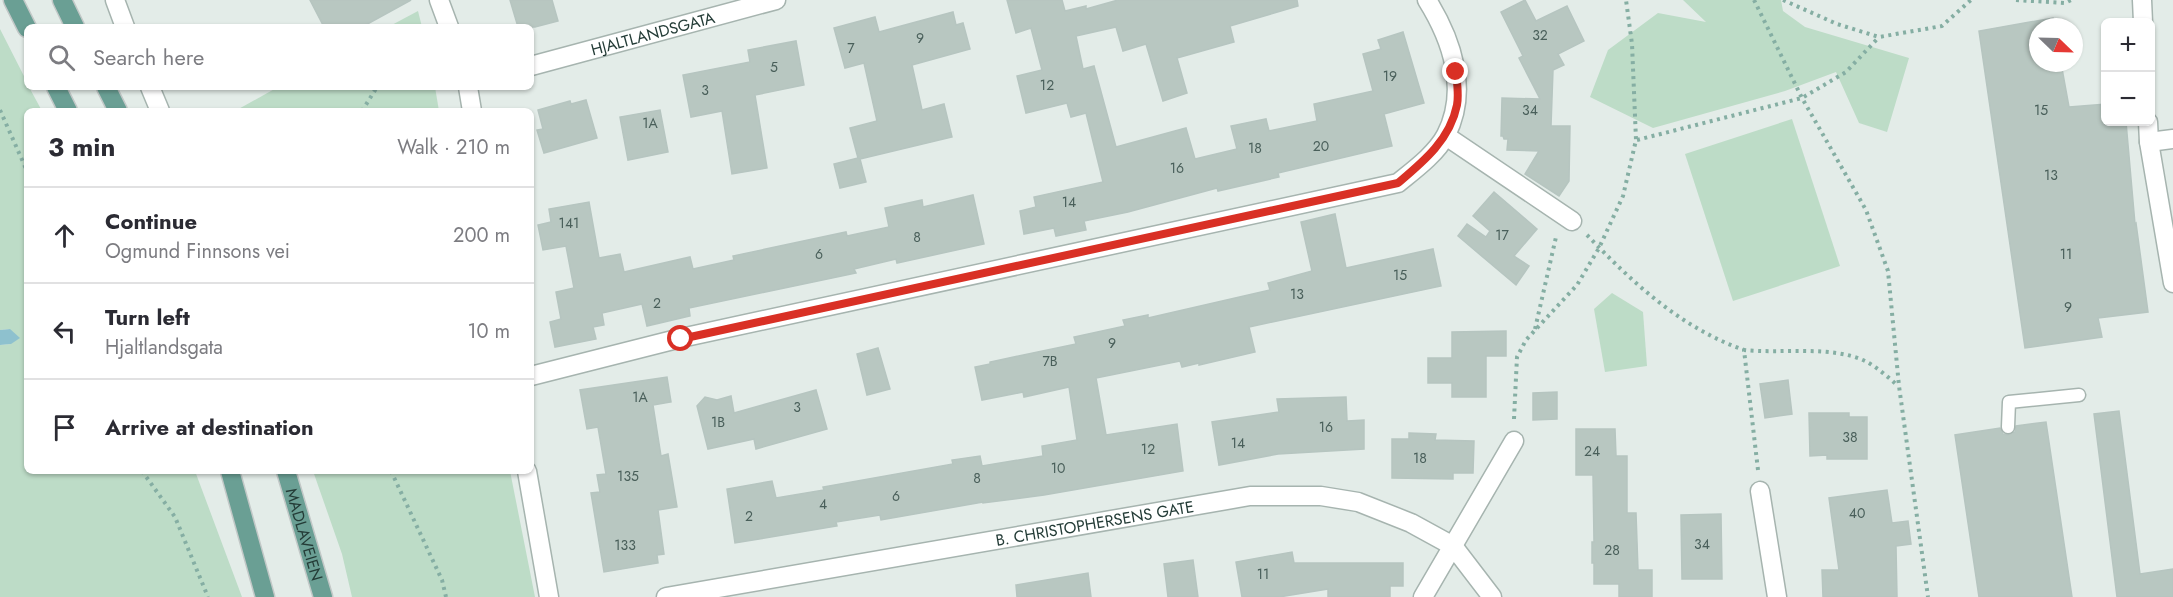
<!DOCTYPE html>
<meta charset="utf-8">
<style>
:root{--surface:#fff;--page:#f7f7f7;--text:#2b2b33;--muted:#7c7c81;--line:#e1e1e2}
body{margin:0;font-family:Jost,sans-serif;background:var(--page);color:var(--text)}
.controls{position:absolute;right:18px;top:18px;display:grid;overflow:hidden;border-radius:9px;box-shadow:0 2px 4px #0004}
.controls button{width:54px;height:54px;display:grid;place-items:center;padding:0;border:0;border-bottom:2px solid var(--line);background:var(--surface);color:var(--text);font:30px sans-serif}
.compass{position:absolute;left:2029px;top:18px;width:54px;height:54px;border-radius:50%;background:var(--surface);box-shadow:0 2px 4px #0004;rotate:113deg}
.stop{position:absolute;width:18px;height:18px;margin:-14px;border:4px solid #d93025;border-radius:50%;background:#fff}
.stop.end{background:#d93025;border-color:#fff;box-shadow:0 2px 6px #0008}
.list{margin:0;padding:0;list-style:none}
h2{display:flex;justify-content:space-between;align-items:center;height:78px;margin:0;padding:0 24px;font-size:26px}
h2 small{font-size:20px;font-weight:400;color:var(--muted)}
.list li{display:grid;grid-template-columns:39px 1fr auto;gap:18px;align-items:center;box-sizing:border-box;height:96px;padding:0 24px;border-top:2px solid var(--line)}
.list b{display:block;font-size:22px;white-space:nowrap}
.list p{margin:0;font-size:20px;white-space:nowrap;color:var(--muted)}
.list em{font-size:20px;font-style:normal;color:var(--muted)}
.icon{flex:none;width:33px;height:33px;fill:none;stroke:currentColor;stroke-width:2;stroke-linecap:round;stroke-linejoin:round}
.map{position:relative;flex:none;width:2173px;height:597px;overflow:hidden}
.search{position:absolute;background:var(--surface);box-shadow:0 2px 4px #0004;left:24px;top:24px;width:510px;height:66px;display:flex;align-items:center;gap:15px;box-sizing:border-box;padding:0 21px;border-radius:9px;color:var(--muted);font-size:22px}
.panel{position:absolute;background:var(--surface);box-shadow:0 2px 4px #0004;left:24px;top:108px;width:510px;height:366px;border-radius:9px}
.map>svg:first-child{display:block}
.green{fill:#bddcc7}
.water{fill:#8ec1ce}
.building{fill:#b8c7c1;stroke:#b6c5c0;stroke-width:1.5}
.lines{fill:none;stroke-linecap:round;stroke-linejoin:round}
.lane-casing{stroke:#a6b4af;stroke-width:15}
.street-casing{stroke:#a6b4af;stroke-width:21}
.primary-casing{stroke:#c2c8c7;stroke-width:21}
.path{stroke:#85aea3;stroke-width:4;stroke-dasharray:3 4.5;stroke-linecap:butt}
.lane{stroke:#fff;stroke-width:12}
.street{stroke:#fff;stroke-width:18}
.primary{stroke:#6a9f94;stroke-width:18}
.route{stroke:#d93025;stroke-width:8}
.labels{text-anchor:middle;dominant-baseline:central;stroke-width:5;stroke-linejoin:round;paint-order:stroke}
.number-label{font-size:14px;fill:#495f5a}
.street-label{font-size:16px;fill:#243c37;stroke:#f3f9f6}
</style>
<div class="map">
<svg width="2173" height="597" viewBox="0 0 2173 597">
<rect width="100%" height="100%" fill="#e3ece8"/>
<g class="green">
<polygon points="1683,0 1781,0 1783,11 1805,27 1909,58 1887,132 1859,123 1836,72 1785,91 1653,128 1590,97 1608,50 1658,13 1706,22"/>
<polygon points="418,11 422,27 388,27"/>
<polygon points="0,29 27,82 27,87 29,87 42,111 27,111 27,471 195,471 242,597 0,597 0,345 11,344 10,329 0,330"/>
<polygon points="278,87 435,87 439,111 235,111"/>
<polygon points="1792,119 1840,266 1733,301 1685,154"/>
<polygon points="1612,293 1643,312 1647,366 1605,372 1594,309"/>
<polygon points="313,471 510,471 535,597 352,597 342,554"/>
</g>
<polygon class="water" points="10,329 20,338 11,344 0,345 0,330"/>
<g class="building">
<polygon points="310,0 411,0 362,27 324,27"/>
<polygon points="510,0 552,0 558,21 535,27 518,27"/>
<polygon points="1007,0 1062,0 1065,11 1086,6 1086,9 1118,0 1297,0 1298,6 1230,26 1234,42 1177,58 1187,93 1163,101 1146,44 1123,51 1116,27 1076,36 1083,69 1094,66 1116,147 1186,128 1195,159 1237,149 1231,126 1266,119 1269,131 1317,121 1314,104 1373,91 1363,54 1381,49 1378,40 1403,32 1424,103 1384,114 1392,146 1278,173 1279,177 1218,191 1217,188 1128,212 1084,221 1086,230 1056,236 1054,228 1024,234 1020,211 1036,207 1034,197 1103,182 1086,113 1071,117 1067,103 1026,113 1017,76 1042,70 1031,28 1016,33"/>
<polygon points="1525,0 1536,21 1567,6 1584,41 1558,54 1564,65 1553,70 1551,126 1570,126 1569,181 1559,196 1525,174 1539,151 1507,150 1508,139 1504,139 1503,136 1501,136 1502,98 1540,99 1519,58 1523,56 1501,12"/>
<polygon points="953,12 956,25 963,23 970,49 912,65 922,110 944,104 952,137 860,159 866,182 840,188 834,164 858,158 850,128 877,121 864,63 845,68 834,28 875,17 879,32"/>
<polygon points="2053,18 2055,27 2038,27 2038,63 2061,63 2069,107 2106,104 2106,122 2126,122 2135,224 2136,223 2148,312 2098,318 2102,337 2025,348 1979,31"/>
<polygon points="796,41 804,85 755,95 767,168 732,174 722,111 691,117 683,75 750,62 748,50"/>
<polygon points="586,100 597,138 544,153 537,130 543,129 538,110 570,101 571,104"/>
<polygon points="660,110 668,152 628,160 620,117"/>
<polygon points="1494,192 1537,229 1514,256 1529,266 1516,285 1458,236 1467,224 1486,237 1490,231 1473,216"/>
<polygon points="973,195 984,244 897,263 896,259 854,269 856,273 689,308 690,316 647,326 642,304 602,313 604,325 593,327 596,339 555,347 550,322 561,319 556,292 574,288 566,246 543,250 538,225 551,222 549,209 589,202 599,258 620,254 624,272 690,257 693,269 734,260 733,256 846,232 847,236 889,227 885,208 922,200 923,207"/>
<polygon points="1335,214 1346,268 1433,249 1441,286 1249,327 1255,352 1199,365 1199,363 1182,367 1180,361 1096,378 1106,435 1177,424 1183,471 1044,495 983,503 983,502 881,520 880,515 836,522 837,526 735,543 727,489 772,481 776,498 824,490 823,487 953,464 952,460 980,456 982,466 1043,456 1042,446 1077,440 1069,387 1024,397 1023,392 982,400 975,367 990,364 990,362 1076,344 1074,337 1125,326 1123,320 1148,315 1148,318 1270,290 1268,283 1312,271 1301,222"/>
<polygon points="1506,331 1506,356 1486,356 1486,397 1452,397 1452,383 1428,383 1428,358 1452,358 1452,332"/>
<polygon points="878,348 890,389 867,395 857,354"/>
<polygon points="667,377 671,402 653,405 661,456 668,454 677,507 658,510 664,554 657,555 658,563 604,572 591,493 600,492 597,475 606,474 598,427 587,429 580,390"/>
<polygon points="1788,380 1792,414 1765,418 1760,384"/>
<polygon points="816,390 827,429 756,449 754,439 708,449 697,406 705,397 717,400 731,396 734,413"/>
<polygon points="1557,392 1557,419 1533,420 1533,393"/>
<polygon points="1346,397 1347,421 1364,420 1364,449 1278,454 1219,465 1212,422 1279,412 1277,399"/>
<polygon points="2119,411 2140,574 2173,569 2173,597 2117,597 2094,414"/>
<polygon points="1809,413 1849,413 1849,417 1867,417 1867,459 1827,459 1827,455 1810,456"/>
<polygon points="2046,422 2072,597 1979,597 1955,435 2000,428 2003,434 2008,435 2015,432 2016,426"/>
<polygon points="1576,429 1615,429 1616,456 1627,456 1627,513 1636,513 1638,570 1652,570 1652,597 1619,597 1619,584 1594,584 1594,563 1592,563 1592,542 1594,542 1593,475 1576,475"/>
<polygon points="1409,433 1436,434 1435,440 1474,441 1473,473 1453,473 1453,479 1392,478 1392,439 1409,439"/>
<polygon points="1887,490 1892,523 1908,521 1911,544 1896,546 1897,597 1823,597 1822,570 1839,570 1829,498"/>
<polygon points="1721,514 1722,579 1682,579 1681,515"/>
<polygon points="1292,552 1294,563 1403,563 1403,586 1390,586 1390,597 1328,597 1328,589 1279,597 1242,597 1236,562"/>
<polygon points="1193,560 1198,597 1168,597 1164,564"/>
<polygon points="1088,573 1091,597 1017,597 1016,585"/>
</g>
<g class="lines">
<g class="lane-casing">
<polyline id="lane" points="2008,427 2009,402 2079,395"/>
</g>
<g class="street-casing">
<g id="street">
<polyline points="115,0 125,27"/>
<polyline points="439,0 449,27"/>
<polyline points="2142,0 2143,22"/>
<path id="s1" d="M 531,66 L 776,0"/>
<polyline points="150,87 160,111"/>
<polyline points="468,87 472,111"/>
<polyline points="2148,122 2149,142 2173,283"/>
<polyline points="1446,136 1572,221"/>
<polyline points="2149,142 2173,139"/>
<path d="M 531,376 L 681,338 L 1398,183 C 1414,170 1436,154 1446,135 C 1469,90 1452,40 1427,0"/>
<polyline points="527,471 549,597"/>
<polyline points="1760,491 1777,597"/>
<path id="s2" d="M 666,597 L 1250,496 L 1321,496 L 1358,502 L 1411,523 L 1453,546 L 1492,597"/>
<polyline points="1423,597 1514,441"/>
</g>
</g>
<g class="primary-casing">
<g id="primary">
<polyline points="13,0 27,28"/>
<polyline points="62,0 75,27"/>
<polyline points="56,87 68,111"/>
<polyline points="106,87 118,111"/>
<polyline points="230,471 265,597"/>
<path id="s3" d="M 286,471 L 323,597"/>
</g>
</g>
<g class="path">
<polyline points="1754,0 1802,98 1866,210 1888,271 1899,386 1928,597"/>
<polyline points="1783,0 1837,24 1879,37 1942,26 1971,0"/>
<polyline points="2016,0 2065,3 2071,0"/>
<polyline points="0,110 27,171"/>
<polyline points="362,111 377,87"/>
<polyline points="1637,140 1802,98 1846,72 1879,37"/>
<path d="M 1587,235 C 1633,283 1681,328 1744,350"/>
<polyline points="1535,329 1556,237"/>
<polyline points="1514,419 1517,357 1526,340 1577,285 1599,248 1623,196 1636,140 1632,44 1626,0"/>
<path d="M 1758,470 L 1744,350 C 1781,354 1831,345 1865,361 C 1877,367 1888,377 1898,386"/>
<polyline points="142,471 175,517 208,597"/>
<polyline points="391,471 442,580 446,597"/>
</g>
<use href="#lane" class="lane"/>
<use href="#street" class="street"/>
<use href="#primary" class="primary"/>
</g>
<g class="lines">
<path class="route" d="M 681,339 L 1398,183 C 1423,162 1450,140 1457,105 C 1459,95 1457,82 1456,72"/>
</g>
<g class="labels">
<g class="number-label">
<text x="1540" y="35">32</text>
<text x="920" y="38">9</text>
<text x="851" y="48">7</text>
<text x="774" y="67">5</text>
<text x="1390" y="76">19</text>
<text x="1047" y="85">12</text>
<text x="705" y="90">3</text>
<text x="1530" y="110">34</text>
<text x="2041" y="110">15</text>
<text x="650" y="123">1A</text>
<text x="1321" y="146">20</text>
<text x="1255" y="148">18</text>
<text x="1177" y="168">16</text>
<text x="2051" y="175">13</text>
<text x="1069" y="202">14</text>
<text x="569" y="223">141</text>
<text x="1502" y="235">17</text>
<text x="917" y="237">8</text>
<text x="819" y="254">6</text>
<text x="2066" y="254">11</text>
<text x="1400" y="275">15</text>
<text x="1297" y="294">13</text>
<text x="657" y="303">2</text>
<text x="2068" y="307">9</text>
<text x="1112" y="343">9</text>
<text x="1050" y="361">7B</text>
<text x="640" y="397">1A</text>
<text x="797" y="407">3</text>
<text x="718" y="422">1B</text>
<text x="1326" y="427">16</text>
<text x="1850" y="437">38</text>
<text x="1238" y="443">14</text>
<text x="1148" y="449">12</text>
<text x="1592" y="451">24</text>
<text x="1420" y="458">18</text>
<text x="1058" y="468">10</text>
<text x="628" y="476">135</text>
<text x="977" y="478">8</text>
<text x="896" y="496">6</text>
<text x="823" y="504">4</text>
<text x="1857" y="513">40</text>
<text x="749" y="516">2</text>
<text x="1702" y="544">34</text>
<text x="625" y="545">133</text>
<text x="1612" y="550">28</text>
<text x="1263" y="574">11</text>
</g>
<g class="street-label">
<text stroke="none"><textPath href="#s1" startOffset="126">HJALTLANDSGATA</textPath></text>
<text stroke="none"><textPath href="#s2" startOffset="435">B. CHRISTOPHERSENS GATE</textPath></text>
<text stroke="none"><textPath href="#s3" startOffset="66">MADLAVEIEN</textPath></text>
</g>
</g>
</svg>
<div class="controls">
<button>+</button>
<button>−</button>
</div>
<svg class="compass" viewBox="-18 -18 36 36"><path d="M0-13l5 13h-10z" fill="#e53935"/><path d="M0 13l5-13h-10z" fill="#7c7c81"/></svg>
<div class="stop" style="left:681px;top:339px"></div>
<div class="stop end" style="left:1456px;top:72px"></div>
<div class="search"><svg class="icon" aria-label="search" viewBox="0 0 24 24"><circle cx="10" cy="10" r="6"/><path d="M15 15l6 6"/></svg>Search here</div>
<section class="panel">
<h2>3 min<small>Walk · 210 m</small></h2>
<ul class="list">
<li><svg class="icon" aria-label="ahead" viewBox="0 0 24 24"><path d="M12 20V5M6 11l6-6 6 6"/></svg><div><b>Continue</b><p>Ogmund Finnsons vei</p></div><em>200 m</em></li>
<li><svg class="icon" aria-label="left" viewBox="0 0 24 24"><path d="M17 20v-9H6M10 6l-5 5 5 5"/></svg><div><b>Turn left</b><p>Hjaltlandsgata</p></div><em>10 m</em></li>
<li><svg class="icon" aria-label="arrive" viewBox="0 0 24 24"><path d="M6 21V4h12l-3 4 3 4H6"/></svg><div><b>Arrive at destination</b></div></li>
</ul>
</section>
</div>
